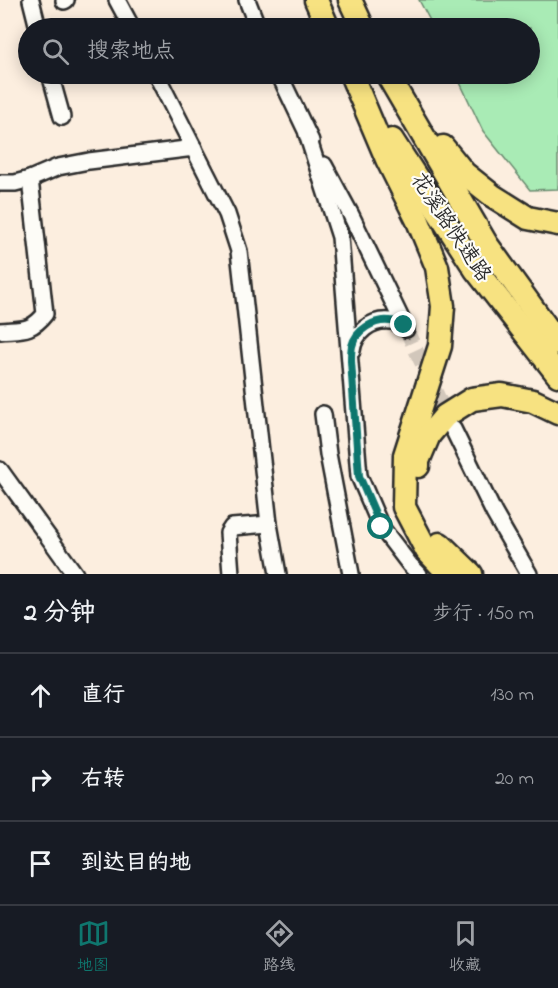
<!DOCTYPE html>
<html lang="zh">
<meta charset="utf-8">
<style>
:root{--surface:#171b24;--page:#242831;--text:#f1f3f6;--muted:#9ea1a6;--line:#363941;--accent:#0f766e}
body{margin:0;font-family:"Indie Flower","LXGW WenKai TC",sans-serif;background:var(--page);color:var(--text)}
.stop{position:absolute;width:18px;height:18px;margin:-14px;border:4px solid #0f766e;border-radius:50%;background:#fff}
.stop.end{background:#0f766e;border-color:#fff;box-shadow:0 2px 6px #0008}
.list{margin:0;padding:0;list-style:none}
h2{display:flex;justify-content:space-between;align-items:center;height:78px;margin:0;padding:0 24px;font-size:26px}
h2 small{font-size:20px;font-weight:400;color:var(--muted)}
.list li{display:grid;grid-template-columns:39px 1fr auto;gap:18px;align-items:center;box-sizing:border-box;height:84px;padding:0 24px;border-top:2px solid var(--line)}
.list b{display:block;font-size:22px;white-space:nowrap}
.list em{font-size:20px;font-style:normal;color:var(--muted)}
.icon{flex:none;width:33px;height:33px;fill:none;stroke:currentColor;stroke-width:2;stroke-linecap:round;stroke-linejoin:round}
.map{position:relative;flex:none;width:558px;height:574px;overflow:hidden}
.search{position:absolute;background:var(--surface);box-shadow:0 3px 15px #0003;left:18px;right:18px;top:18px;height:66px;display:flex;align-items:center;gap:15px;box-sizing:border-box;padding:0 21px;border-radius:33px;color:var(--muted);font-size:22px}
.sheet{height:330px;background:var(--surface)}
nav{display:flex;justify-content:space-around;align-items:center;box-sizing:border-box;height:84px;border-top:2px solid var(--line);background:var(--surface);font-size:16px;color:var(--muted)}
nav a{display:grid;justify-items:center;gap:3px}
nav .on{color:var(--accent)}
.map>svg:first-child{display:block}
.green{fill:#a9ebb5;stroke:#6a8b70;stroke-width:1.5}
.lines{fill:none;stroke-linecap:round;stroke-linejoin:round}
.minor-tunnel{stroke:#d2c7bb;stroke-width:15;stroke-dasharray:15 8;stroke-linecap:butt}
.minor-casing{stroke:#2b2b2b;stroke-width:20}
.highway-casing{stroke:#2b2b2b;stroke-width:27}
.minor{stroke:#fdfcf7;stroke-width:15}
.highway{stroke:#f7e281;stroke-width:22}
.route{stroke:#0f766e;stroke-width:8}
.labels{text-anchor:middle;dominant-baseline:central;stroke-width:4.5;stroke-linejoin:round;paint-order:stroke}
.street-label{font-size:21px;fill:#2b2b2b;stroke:#fdfcf7}
</style>
<div class="map">
<svg width="558" height="574" viewBox="0 0 558 574">
<rect width="100%" height="100%" fill="#fceedf"/>
<filter id="ink" filterUnits="userSpaceOnUse"><feTurbulence type="fractalNoise" baseFrequency=".0167" numOctaves="2"/><feDisplacementMap in="SourceGraphic" scale="12" xChannelSelector="R" yChannelSelector="G"/><feConvolveMatrix kernelMatrix="1 2 1 2 8 2 1 2 1" color-interpolation-filters="sRGB"/></filter>
<g filter="url(#ink)">
<polygon class="green" points="419,0 558,0 558,189 530,190 483,131 456,74 530,74 530,28 434,28"/>
<g class="lines">
<polyline class="minor-tunnel" points="406,329 450,423"/>
<g class="minor-casing">
<g id="minor">
<polyline points="31,0 38,28"/>
<polyline points="117,0 132,28"/>
<polyline points="247,0 258,28"/>
<polyline points="64,1 66,0"/>
<polyline points="50,74 62,117"/>
<polyline points="156,74 227,214 239,251 269,524 278,574"/>
<polyline points="279,74 311,141"/>
<polyline points="307,134 340,237 359,476 381,527 410,565 419,574"/>
<polyline points="324,165 351,215 406,329"/>
<polyline points="0,183 15,183 30,179 58,167 89,161 194,148"/>
<path d="M 0,331 C 21,329 31,332 45,314 L 30,179"/>
<path d="M 352,351 C 354,333 371,319 390,321 C 394,321 399,323 404,325"/>
<polyline points="323,414 328,454 351,574"/>
<polyline points="453,429 494,513 529,574"/>
<polyline points="0,470 75,574"/>
<polyline points="231,574 228,533 232,527 269,524"/>
</g>
</g>
<g class="highway-casing">
<g id="highway">
<polyline points="316,0 328,28"/>
<polyline points="350,0 363,28"/>
<polyline points="351,74 387,159 418,221 437,267 443,306 440,346 405,455 404,507 427,551 449,574"/>
<polyline points="387,74 487,245 558,343"/>
<polyline points="392,140 476,270 558,375"/>
<polyline points="443,147 464,173 493,196 528,218 558,224"/>
<polyline points="418,466 418,461 429,435 445,416 472,399 502,395 533,401 558,413"/>
<polyline points="440,544 471,574"/>
</g>
</g>
<use href="#minor" class="minor"/>
<use href="#highway" class="highway"/>
</g>
</g>
<g class="lines" filter="url(#ink)">
<path class="route" d="M 381,527 L 359,476 L 351,361 C 351,356 351,351 352,346 C 356,330 374,319 390,321 C 394,321 399,323 404,325"/>
</g>
<g class="labels">
<g class="street-label">
<text transform="translate(450 228) rotate(56)">花溪路快速路</text>
</g>
</g>
</svg>
<div class="stop" style="left:381px;top:527px"></div>
<div class="stop end" style="left:404px;top:325px"></div>
<div class="search"><svg class="icon" aria-label="search" viewBox="0 0 24 24"><circle cx="10" cy="10" r="6"/><path d="M15 15l6 6"/></svg>搜索地点</div>
</div>
<section class="sheet">
<h2>2 分钟<small>步行 · 150 m</small></h2>
<ul class="list">
<li><svg class="icon" aria-label="ahead" viewBox="0 0 24 24"><path d="M12 20V5M6 11l6-6 6 6"/></svg><div><b>直行</b></div><em>130 m</em></li>
<li><svg class="icon" aria-label="right" viewBox="0 0 24 24"><path d="M7 20v-9h11M14 6l5 5-5 5"/></svg><div><b>右转</b></div><em>20 m</em></li>
<li><svg class="icon" aria-label="arrive" viewBox="0 0 24 24"><path d="M6 21V4h12l-3 4 3 4H6"/></svg><div><b>到达目的地</b></div></li>
</ul>
</section>
<nav>
<a class="on"><svg class="icon" aria-label="map" viewBox="0 0 24 24"><path d="M3 6l6-2 6 2 6-2v14l-6 2-6-2-6 2zM9 4v14M15 6v14"/></svg>地图</a>
<a><svg class="icon" aria-label="directions" viewBox="0 0 24 24"><path d="M12 3l9 9-9 9-9-9zM9 14v-3h6M13 9l2 2-2 2"/></svg>路线</a>
<a><svg class="icon" aria-label="saved" viewBox="0 0 24 24"><path d="M7 4h10v16l-5-4-5 4z"/></svg>收藏</a>
</nav>
